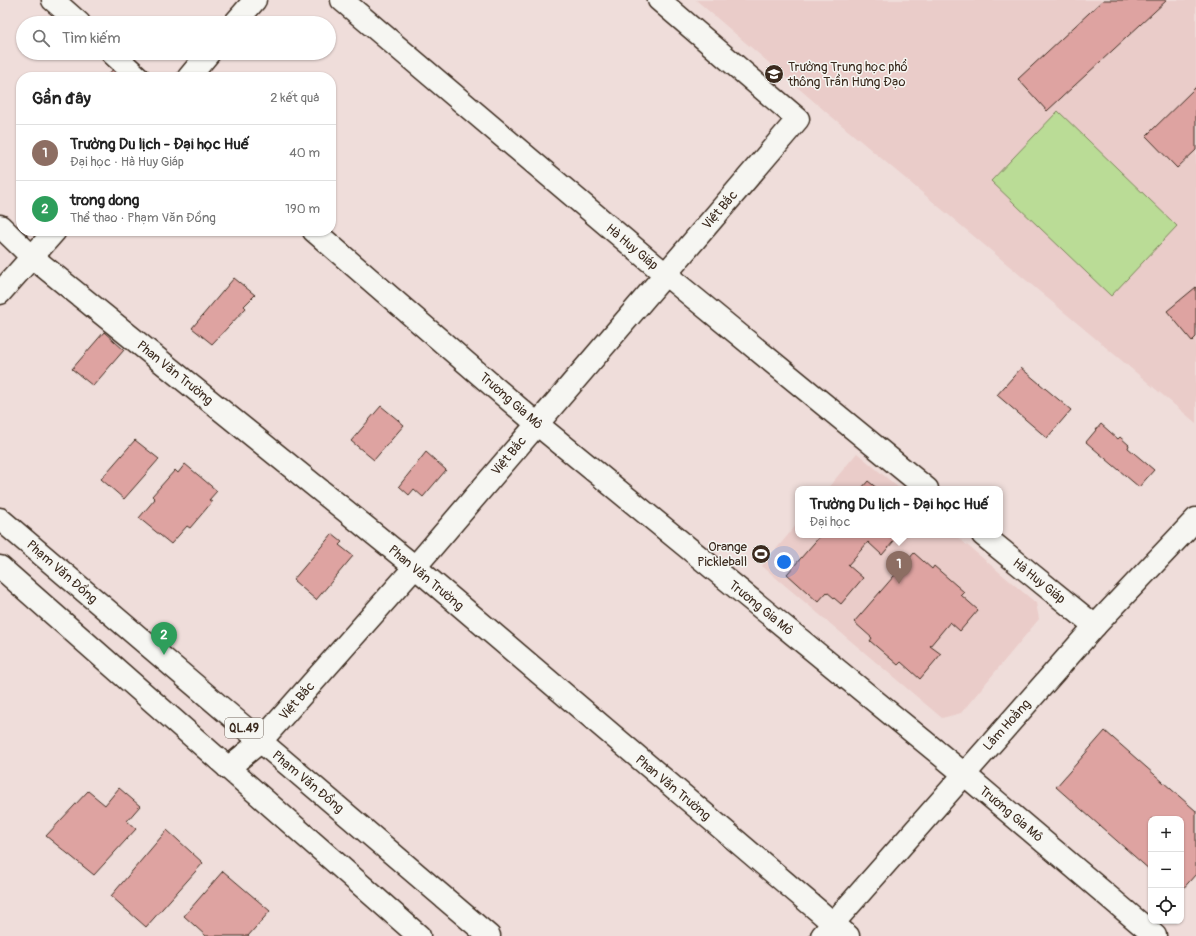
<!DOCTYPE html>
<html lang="vi">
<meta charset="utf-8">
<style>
:root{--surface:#fff;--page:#f2f2f2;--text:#222;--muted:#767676;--line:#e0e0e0;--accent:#7c3aed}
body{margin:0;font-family:Pangolin,sans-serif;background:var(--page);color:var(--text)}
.controls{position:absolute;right:12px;bottom:12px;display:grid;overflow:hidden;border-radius:8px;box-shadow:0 1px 3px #0004}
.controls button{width:36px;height:36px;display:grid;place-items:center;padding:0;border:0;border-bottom:1px solid var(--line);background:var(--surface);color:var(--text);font:20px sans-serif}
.you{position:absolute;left:784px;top:562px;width:14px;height:14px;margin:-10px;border:3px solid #fff;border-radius:50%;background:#1a73e8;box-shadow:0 0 0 6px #1a73e833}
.badge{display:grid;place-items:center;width:26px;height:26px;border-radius:50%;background:var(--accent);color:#fff;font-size:13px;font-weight:700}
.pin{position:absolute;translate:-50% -33px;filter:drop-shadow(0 1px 2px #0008)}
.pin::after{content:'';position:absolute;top:21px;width:14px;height:12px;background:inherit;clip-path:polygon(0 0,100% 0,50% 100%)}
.popup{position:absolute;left:795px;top:486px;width:208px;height:52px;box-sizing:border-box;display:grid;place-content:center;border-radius:8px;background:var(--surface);filter:drop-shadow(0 1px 3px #0005);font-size:13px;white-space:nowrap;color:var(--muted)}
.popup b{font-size:15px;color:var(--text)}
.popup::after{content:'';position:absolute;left:50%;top:100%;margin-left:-8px;border:8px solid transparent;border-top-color:var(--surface)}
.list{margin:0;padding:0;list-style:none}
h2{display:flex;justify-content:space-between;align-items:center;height:52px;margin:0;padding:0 16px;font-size:17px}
h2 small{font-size:13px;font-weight:400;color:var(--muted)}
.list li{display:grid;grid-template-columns:26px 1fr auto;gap:12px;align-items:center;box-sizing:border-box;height:56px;padding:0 16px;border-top:1px solid var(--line)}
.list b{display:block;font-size:15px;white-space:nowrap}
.list p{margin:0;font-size:13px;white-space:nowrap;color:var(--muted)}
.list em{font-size:13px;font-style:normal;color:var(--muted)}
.icon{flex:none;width:22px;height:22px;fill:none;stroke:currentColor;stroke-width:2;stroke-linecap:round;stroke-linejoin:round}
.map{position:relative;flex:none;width:1196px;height:936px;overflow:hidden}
.search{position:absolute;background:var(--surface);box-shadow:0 1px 3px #0004;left:16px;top:16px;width:320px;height:44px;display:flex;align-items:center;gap:10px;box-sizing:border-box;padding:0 14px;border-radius:22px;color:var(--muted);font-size:15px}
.panel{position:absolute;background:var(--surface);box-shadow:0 1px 3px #0004;left:16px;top:72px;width:320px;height:164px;border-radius:16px}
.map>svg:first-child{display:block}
.built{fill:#eaccc9}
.green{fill:#badc96;stroke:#7a835a}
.building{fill:#dea3a1;stroke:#3b2a1e}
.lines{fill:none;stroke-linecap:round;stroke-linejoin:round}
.minor-casing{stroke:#3b2a1e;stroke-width:25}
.major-casing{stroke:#3b2a1e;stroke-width:25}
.minor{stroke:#f6f6f2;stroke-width:22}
.major{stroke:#f6f6f2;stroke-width:22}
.labels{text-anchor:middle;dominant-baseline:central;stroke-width:3;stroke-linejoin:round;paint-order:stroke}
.shield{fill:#f6f6f2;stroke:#73675e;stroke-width:1}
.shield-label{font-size:12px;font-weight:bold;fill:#3b2a1e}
.poi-label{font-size:13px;fill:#3b2a1e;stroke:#f6f6f2;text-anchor:start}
.street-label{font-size:13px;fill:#3b2a1e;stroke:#f6f6f2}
</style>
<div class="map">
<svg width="1196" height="936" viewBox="0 0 1196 936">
<rect width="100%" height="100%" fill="#efddda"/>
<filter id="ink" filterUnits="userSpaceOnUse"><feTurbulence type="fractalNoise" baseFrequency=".025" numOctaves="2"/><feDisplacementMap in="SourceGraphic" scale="8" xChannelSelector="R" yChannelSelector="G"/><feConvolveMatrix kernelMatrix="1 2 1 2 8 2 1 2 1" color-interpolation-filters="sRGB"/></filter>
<g filter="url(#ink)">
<g class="built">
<polygon points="696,0 1196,0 1196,423 825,111"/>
<polygon points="857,453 900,489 827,489"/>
<polygon points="798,523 798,535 955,535 1036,603 1039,619 961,713 942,718 762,566"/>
</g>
<polygon class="green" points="1058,111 1177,226 1111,296 991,181"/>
<g class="building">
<polygon points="1103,0 1167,0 1047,111 1018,79"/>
<polygon points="115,67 126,77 106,77"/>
<polygon points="1196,87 1196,150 1177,168 1146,136"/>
<polygon points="234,278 255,295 244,306 246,308 212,344 192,328"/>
<polygon points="1196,287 1196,337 1192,341 1167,311"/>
<polygon points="104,332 124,350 93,386 72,369"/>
<polygon points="1021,368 1071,410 1047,438 997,395"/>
<polygon points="381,406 404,425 374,460 351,441"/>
<polygon points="1101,424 1118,439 1120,437 1129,445 1128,448 1154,470 1139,487 1086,442"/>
<polygon points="135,440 159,459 124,499 101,479"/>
<polygon points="426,452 446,470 423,497 414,489 409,495 399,486"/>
<polygon points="185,464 217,491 209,500 212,502 190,528 187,526 171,544 139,518 155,499 152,496 175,470 178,473"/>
<polygon points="868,481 878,489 861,489"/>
<polygon points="332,534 342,542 339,545 353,556 316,600 293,580"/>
<polygon points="821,535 899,535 882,555 868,542 848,565 863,578 841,604 827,592 818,602 787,574"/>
<polygon points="914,553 932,569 934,566 964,592 961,595 978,610 960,631 950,622 930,646 941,654 920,679 901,662 898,665 870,641 872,638 854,622"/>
<polygon points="1105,731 1196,811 1196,874 1181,891 1181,819 1151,819 1151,871 1056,787"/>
<polygon points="119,788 140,806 127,821 136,829 94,875 46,836 88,791 105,805"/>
<polygon points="167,830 203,863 146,927 111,896"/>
<polygon points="223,871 270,911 248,936 206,936 184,916"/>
</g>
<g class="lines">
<g class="minor-casing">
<g id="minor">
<polyline points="53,0 79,23"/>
<polyline points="342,0 665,274 927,489"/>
<polyline points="235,23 255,0"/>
<polyline points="112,53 138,77"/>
<polyline points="189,77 209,53"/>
<polyline points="0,226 32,257 415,567 848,936"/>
<polyline points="314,231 537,424 964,774 1155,936"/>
<polyline points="0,293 55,231"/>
<polyline points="983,535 1095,626"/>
<polyline points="228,768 260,742 415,567 798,119 659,0"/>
<polyline points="822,936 1095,626 1196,519"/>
</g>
</g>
<g class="major-casing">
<g id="major">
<polyline points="0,519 489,936"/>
<polyline points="0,567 419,936"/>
</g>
</g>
<use href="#minor" class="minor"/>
<use href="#major" class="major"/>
</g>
</g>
<defs>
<g id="school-disc" transform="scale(1)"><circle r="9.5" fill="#3b2a1e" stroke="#f6f6f2"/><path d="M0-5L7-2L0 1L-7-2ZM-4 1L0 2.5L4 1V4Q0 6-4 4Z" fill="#fff"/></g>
<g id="stadium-disc" transform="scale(1)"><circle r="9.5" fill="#3b2a1e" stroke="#f6f6f2"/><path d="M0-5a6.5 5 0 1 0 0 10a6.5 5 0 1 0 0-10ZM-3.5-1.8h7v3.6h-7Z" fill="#fff"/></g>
</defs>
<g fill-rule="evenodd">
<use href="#school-disc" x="774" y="74"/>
<use href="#stadium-disc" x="761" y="554"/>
</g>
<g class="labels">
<rect class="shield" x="225" y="718" width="38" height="20" rx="3"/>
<g class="shield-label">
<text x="244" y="728">QL.49</text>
</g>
<g class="poi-label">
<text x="788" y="67">Trường Trung học phổ<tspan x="788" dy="15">thông Trần Hưng Đạo</tspan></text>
<text x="747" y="547" text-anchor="end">Orange<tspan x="747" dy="15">Pickleball</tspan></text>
</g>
<g class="street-label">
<text transform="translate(720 210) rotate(-49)">Việt Bắc</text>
<text transform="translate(632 247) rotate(40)">Hà Huy Giáp</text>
<text transform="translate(175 373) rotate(39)">Phan Văn Trường</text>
<text transform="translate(511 401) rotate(41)">Trương Gia Mô</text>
<text transform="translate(509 456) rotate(-50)">Việt Bắc</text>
<text transform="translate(62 572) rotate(41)">Phạm Văn Đồng</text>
<text transform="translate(426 578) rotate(40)">Phan Văn Trường</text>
<text transform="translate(1039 581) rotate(39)">Hà Huy Giáp</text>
<text transform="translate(761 608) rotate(39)">Trương Gia Mô</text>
<text transform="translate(297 701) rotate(-48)">Việt Bắc</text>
<text transform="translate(1007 725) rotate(-48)">Lâm Hoằng</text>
<text transform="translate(308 782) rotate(40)">Phạm Văn Đồng</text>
<text transform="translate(673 788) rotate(40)">Phan Văn Trường</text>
<text transform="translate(1011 814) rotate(40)">Trương Gia Mô</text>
</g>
</g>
</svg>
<div class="controls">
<button>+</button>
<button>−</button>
<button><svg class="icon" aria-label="locate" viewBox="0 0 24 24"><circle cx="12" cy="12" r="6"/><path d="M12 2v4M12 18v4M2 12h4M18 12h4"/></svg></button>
</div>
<div class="you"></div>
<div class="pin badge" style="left:899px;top:584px;background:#8d6e63">1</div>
<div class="popup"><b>Trường Du lịch - Đại học Huế</b>Đại học</div>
<div class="pin badge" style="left:164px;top:655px;background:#2e9e5b">2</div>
<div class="search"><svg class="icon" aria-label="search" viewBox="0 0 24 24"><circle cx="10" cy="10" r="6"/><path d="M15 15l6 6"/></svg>Tìm kiếm</div>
<section class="panel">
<h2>Gần đây<small>2 kết quả</small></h2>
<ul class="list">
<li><span class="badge" style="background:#8d6e63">1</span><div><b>Trường Du lịch - Đại học Huế</b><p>Đại học · Hà Huy Giáp</p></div><em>40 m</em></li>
<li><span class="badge" style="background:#2e9e5b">2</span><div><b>trong dong</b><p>Thể thao · Phạm Văn Đồng</p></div><em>190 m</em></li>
</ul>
</section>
</div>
